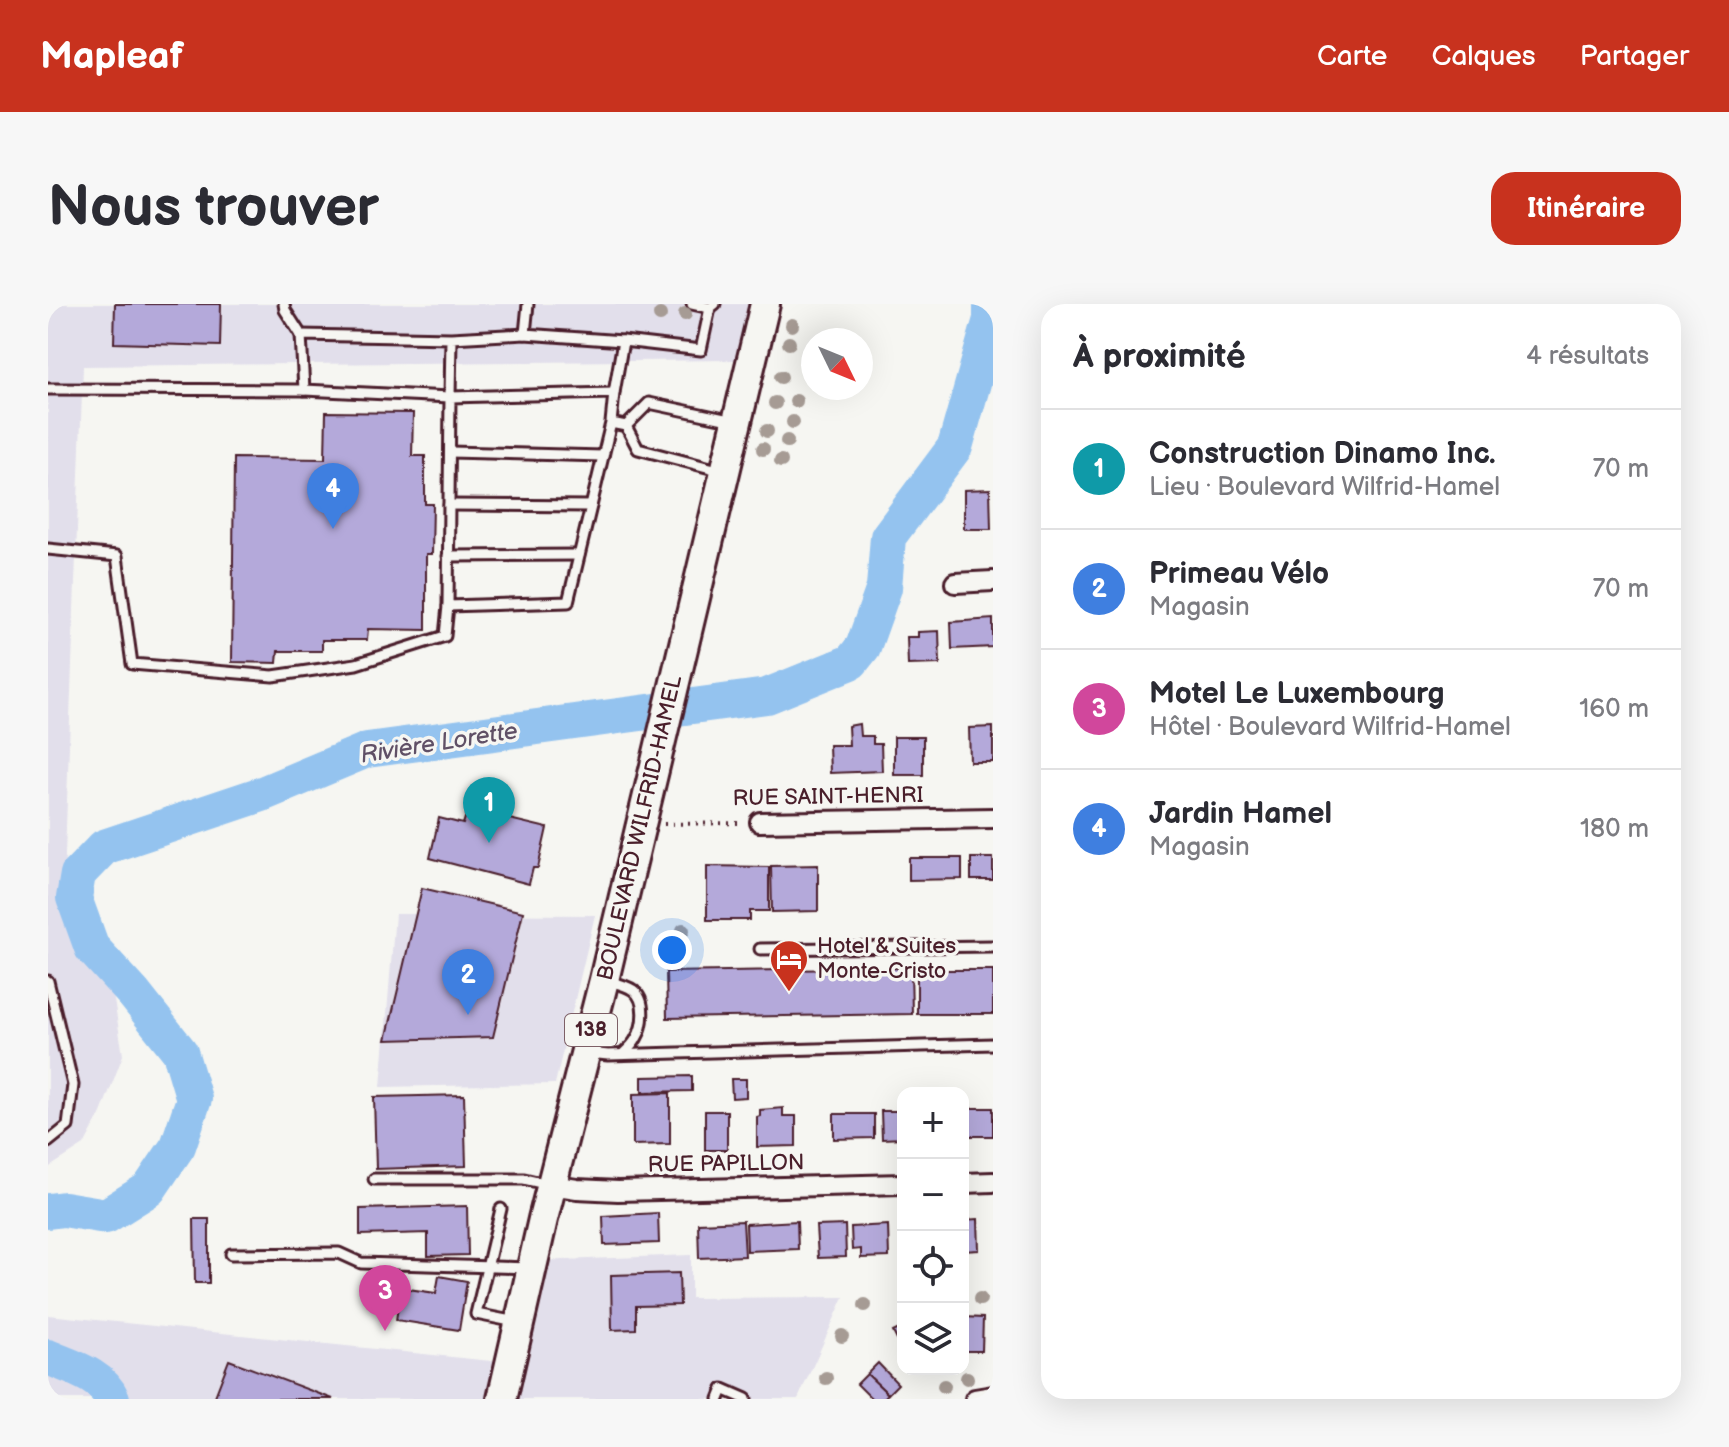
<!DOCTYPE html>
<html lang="fr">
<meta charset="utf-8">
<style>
:root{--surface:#fff;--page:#f7f7f7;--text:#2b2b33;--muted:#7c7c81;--line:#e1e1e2;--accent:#c8321e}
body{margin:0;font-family:"Balsamiq Sans",sans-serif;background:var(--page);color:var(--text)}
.controls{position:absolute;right:24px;bottom:24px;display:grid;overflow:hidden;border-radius:16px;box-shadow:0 8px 32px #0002}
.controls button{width:72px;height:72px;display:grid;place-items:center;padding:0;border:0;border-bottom:2px solid var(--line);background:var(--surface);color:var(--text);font:40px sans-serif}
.compass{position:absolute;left:753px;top:24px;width:72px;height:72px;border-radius:50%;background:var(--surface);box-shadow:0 8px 32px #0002;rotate:133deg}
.you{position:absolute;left:624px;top:646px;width:28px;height:28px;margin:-20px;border:6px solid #fff;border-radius:50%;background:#1a73e8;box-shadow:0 0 0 12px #1a73e833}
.badge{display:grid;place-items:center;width:52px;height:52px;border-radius:50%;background:var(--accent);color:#fff;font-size:26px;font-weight:700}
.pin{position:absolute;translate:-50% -66px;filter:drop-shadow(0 2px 4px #0008)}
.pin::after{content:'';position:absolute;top:42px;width:28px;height:24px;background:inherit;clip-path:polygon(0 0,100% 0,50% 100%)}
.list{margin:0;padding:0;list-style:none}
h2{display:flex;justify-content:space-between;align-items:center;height:104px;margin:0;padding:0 32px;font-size:34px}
h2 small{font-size:26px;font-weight:400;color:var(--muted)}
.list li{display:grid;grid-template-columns:52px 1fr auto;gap:24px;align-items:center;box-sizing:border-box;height:120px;padding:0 32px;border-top:2px solid var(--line)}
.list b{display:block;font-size:30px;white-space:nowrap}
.list p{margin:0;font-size:26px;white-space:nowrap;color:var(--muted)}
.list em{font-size:26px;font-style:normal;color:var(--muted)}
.icon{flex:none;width:44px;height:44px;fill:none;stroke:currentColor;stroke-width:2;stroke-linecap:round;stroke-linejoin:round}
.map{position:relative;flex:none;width:945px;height:1095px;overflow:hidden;border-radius:24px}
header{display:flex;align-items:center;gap:48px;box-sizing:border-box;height:112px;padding:0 40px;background:var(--accent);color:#fff}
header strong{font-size:38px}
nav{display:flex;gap:44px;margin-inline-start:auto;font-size:28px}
.intro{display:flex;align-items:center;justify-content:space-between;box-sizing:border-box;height:192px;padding:0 48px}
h1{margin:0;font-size:56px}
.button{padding:20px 36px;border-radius:24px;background:var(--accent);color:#fff;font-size:28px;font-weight:700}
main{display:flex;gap:48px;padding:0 48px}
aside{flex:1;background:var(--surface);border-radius:24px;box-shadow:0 8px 32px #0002}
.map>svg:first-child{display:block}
.built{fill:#e2dfeb}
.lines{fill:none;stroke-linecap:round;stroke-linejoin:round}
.river{stroke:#94c3ef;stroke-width:36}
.building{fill:#b4a9da;stroke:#4a1f2b;stroke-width:2}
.service-casing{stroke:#4a1f2b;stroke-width:15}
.minor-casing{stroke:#4a1f2b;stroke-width:24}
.primary-casing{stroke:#4a1f2b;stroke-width:34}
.path{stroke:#4a1f2b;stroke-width:4;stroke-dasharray:2 6;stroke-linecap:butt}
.service{stroke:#f6f6f2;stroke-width:9}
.minor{stroke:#f6f6f2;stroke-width:18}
.primary{stroke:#f6f6f2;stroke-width:28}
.tree{fill:#a69b94}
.labels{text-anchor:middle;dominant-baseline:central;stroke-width:7;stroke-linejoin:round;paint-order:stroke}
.shield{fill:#f6f6f2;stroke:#7e6067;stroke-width:2}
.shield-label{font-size:20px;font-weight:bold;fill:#4a1f2b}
.street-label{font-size:22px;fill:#4a1f2b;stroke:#f6f6f2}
.poi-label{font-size:22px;fill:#4a1f2b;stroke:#f6f6f2;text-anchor:start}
.water-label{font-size:24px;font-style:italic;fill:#605066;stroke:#f6f6f2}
</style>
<header>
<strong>Mapleaf</strong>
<nav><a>Carte</a><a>Calques</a><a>Partager</a></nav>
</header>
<div class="intro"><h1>Nous trouver</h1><a class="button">Itinéraire</a></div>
<main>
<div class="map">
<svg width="945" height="1095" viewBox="0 0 945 1095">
<rect width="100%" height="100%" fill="#f6f6f2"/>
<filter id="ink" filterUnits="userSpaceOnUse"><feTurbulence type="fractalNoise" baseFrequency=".0125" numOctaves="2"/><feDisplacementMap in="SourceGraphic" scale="16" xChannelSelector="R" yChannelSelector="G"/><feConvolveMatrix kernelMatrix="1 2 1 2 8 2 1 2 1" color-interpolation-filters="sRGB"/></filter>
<g filter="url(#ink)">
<g class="built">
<polygon points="0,0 703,0 689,56 35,62 17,551 19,621 65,690 75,751 53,809 36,841 0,864"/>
<polygon points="347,610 547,611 507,780 333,783"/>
<polygon points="643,951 643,994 796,993 750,1095 0,1095 0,1011 462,1059 489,957"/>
</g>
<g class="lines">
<g class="river">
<polyline points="0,907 16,905 58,912 101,885 130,842 146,795 132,748 86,690 44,644 26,594 30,570 56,543 214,490 319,446 719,392 803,358 815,343 836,284 840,233 907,143 943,15 943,0"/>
<path d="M 0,1053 C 23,1063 54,1071 64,1095"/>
</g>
</g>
<g class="building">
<polygon points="67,0 173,0 172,42 66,39"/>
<polygon points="278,108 365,109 364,152 377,152 377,200 385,200 384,250 378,250 378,326 320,325 319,336 274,336 274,347 230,347 229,359 184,358 186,154 277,155"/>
<polygon points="942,185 943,225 916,225 916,186"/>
<polygon points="945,315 945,343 904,345 903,318"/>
<polygon points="891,327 892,360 860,361 859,333 870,333 870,328"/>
<polygon points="811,420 812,432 825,432 825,440 833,440 834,467 782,469 781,441 801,441 800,422"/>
<polygon points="945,423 945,458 922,458 921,424"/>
<rect x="846" y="433" width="29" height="38"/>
<polygon points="420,505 499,524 490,564 485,564 481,580 382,554 391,514 415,520"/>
<polygon points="861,554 914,554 914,575 861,576"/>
<rect x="923" y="554" width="22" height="22"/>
<polygon points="770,561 770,607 724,608 723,562"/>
<polygon points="659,562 721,563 721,607 702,607 702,616 659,616"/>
<polygon points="374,584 475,608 445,733 338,736"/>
<polygon points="863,664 864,710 619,714 618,668"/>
<rect x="869" y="666" width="76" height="44"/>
<polygon points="644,772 644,787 594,788 594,773"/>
<polygon points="683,775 698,775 698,793 684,794"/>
<polygon points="622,789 622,840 585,841 585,790"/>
<polygon points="416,791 418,862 328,865 326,793"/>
<polygon points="735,804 735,812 748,812 748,842 709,843 709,813 712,812 712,806"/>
<rect x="920" y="804" width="25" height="28"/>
<rect x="657" y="807" width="22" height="39"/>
<polygon points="833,807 855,807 855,834 834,835"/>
<polygon points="786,810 826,810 826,834 786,835"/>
<polygon points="419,902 420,951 380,952 380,929 312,931 312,905"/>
<polygon points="610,909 611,939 556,941 555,912"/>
<polygon points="146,915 161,915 161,979 147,979"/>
<polygon points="930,915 931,946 915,947 915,916"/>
<polygon points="695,917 697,952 651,954 650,919"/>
<polygon points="749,917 750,945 699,947 698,920"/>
<polygon points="797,921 798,953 770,954 768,922"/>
<polygon points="840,921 841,953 813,954 813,945 804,946 803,923"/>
<polygon points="631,969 632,1001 588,1002 588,1025 564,1026 563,971"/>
<polygon points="391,972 419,977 411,1026 348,1016 353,984 388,989"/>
<polygon points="915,1013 935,1014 934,1047 915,1047"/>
<polygon points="855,1023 855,1048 845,1028"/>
<polygon points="181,1056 285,1095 166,1095"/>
<polygon points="830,1059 850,1080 840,1090 819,1070"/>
<polygon points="819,1070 840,1090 835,1095 824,1095 809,1080"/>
</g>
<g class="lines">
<g class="service-casing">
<g id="service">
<polyline points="236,0 237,6 253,31"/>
<polyline points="480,0 477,30 575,37"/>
<polyline points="644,0 662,4"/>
<polyline points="403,34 253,31 256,86 402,93 403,34 477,30"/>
<polyline points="0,85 256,86"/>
<polyline points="566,89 575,37 653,46 662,4 667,0"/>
<polyline points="563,119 566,89 402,93 400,302 520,298 563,119 578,122"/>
<polyline points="578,122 601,99 686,117"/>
<polyline points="578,122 590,145 674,167"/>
<polyline points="402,148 555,152"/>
<polyline points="401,201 543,202"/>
<polyline points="0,245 69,252 84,360 225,372 308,360 397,332 400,302"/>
<polyline points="400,252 531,251"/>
<polyline points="712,645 945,642"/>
<polyline points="0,677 25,781 20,822 0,838"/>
<path d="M 560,677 C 567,679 578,681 585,686 C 599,696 596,722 588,735 C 585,741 579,746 575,750"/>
<polyline points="541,749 560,751 945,740"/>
<polyline points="326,875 476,875 502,881"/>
<polyline points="453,905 428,1010 468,1018"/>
<polyline points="183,950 291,949 313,959 481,964"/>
<polyline points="671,1095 675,1085 698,1095"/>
</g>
</g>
<g class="minor-casing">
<g id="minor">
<polyline points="907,279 945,277"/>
<polyline points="712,518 945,514"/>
<polyline points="915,879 945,878"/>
<polyline points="503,881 529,885 570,887 855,880"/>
<polyline points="927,1095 945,1092"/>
</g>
</g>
<g class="primary-casing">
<polyline id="primary" points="454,1095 495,915 556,676 717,0"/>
</g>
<polyline class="path" points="616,520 694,519"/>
<use href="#service" class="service"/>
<use href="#minor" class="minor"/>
<use href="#primary" class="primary"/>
</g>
<g class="tree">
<circle cx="637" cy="10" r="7"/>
<circle cx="612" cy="11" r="7"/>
<circle cx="744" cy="21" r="7"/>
<circle cx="741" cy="39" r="7"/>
<circle cx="733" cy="73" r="7"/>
<circle cx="748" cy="97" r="7"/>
<circle cx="727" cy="99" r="7"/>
<circle cx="745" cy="118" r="7"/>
<circle cx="719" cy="127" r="7"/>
<circle cx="739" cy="137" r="7"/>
<circle cx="715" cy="145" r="7"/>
<circle cx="733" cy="157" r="7"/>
<circle cx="635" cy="626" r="7"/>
<circle cx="932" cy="995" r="7"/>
<circle cx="817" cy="1001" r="7"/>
<circle cx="794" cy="1032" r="7"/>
<circle cx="778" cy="1074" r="7"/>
<circle cx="919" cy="1074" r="7"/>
<circle cx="896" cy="1082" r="7"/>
</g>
</g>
<defs>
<g id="hotel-pin" transform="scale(2)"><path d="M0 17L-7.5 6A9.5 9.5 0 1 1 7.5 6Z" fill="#c8321e" stroke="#f6f6f2"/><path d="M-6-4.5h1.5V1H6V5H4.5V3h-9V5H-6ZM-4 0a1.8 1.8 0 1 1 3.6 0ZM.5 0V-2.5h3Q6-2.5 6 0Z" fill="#fff"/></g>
</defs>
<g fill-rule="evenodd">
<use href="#hotel-pin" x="741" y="655"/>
</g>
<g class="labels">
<rect class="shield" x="517" y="710" width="52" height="32" rx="6"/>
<g class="shield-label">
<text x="543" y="726">138</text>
</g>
<g class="street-label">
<text transform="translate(780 493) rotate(-1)">RUE SAINT-HENRI</text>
<text transform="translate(592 524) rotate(-77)">BOULEVARD WILFRID-HAMEL</text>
<text transform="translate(678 860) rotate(-1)">RUE PAPILLON</text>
</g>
<g class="poi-label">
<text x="769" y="642">Hotel &amp; Suites<tspan x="769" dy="25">Monte-Cristo</tspan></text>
</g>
<g class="water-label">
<text transform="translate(391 439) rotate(-9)">Rivière Lorette</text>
</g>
</g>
</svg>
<div class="controls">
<button>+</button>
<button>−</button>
<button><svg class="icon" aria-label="locate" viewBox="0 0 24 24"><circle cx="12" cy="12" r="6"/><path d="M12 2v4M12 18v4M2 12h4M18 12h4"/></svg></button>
<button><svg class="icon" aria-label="layers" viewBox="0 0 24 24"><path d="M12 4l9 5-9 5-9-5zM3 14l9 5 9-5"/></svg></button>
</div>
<svg class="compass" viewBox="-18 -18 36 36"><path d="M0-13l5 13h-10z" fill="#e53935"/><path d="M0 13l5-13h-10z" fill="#7c7c81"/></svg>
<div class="you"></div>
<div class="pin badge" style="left:441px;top:539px;background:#0f9aa8">1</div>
<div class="pin badge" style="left:420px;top:711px;background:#3f7fe0">2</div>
<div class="pin badge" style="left:337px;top:1027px;background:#d1479c">3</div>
<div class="pin badge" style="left:285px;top:225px;background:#3f7fe0">4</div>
</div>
<aside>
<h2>À proximité<small>4 résultats</small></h2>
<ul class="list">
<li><span class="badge" style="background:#0f9aa8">1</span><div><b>Construction Dinamo Inc.</b><p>Lieu · Boulevard Wilfrid-Hamel</p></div><em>70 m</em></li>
<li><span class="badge" style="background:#3f7fe0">2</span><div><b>Primeau Vélo</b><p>Magasin</p></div><em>70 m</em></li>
<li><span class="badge" style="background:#d1479c">3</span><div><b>Motel Le Luxembourg</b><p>Hôtel · Boulevard Wilfrid-Hamel</p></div><em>160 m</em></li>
<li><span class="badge" style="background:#3f7fe0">4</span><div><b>Jardin Hamel</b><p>Magasin</p></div><em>180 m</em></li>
</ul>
</aside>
</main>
